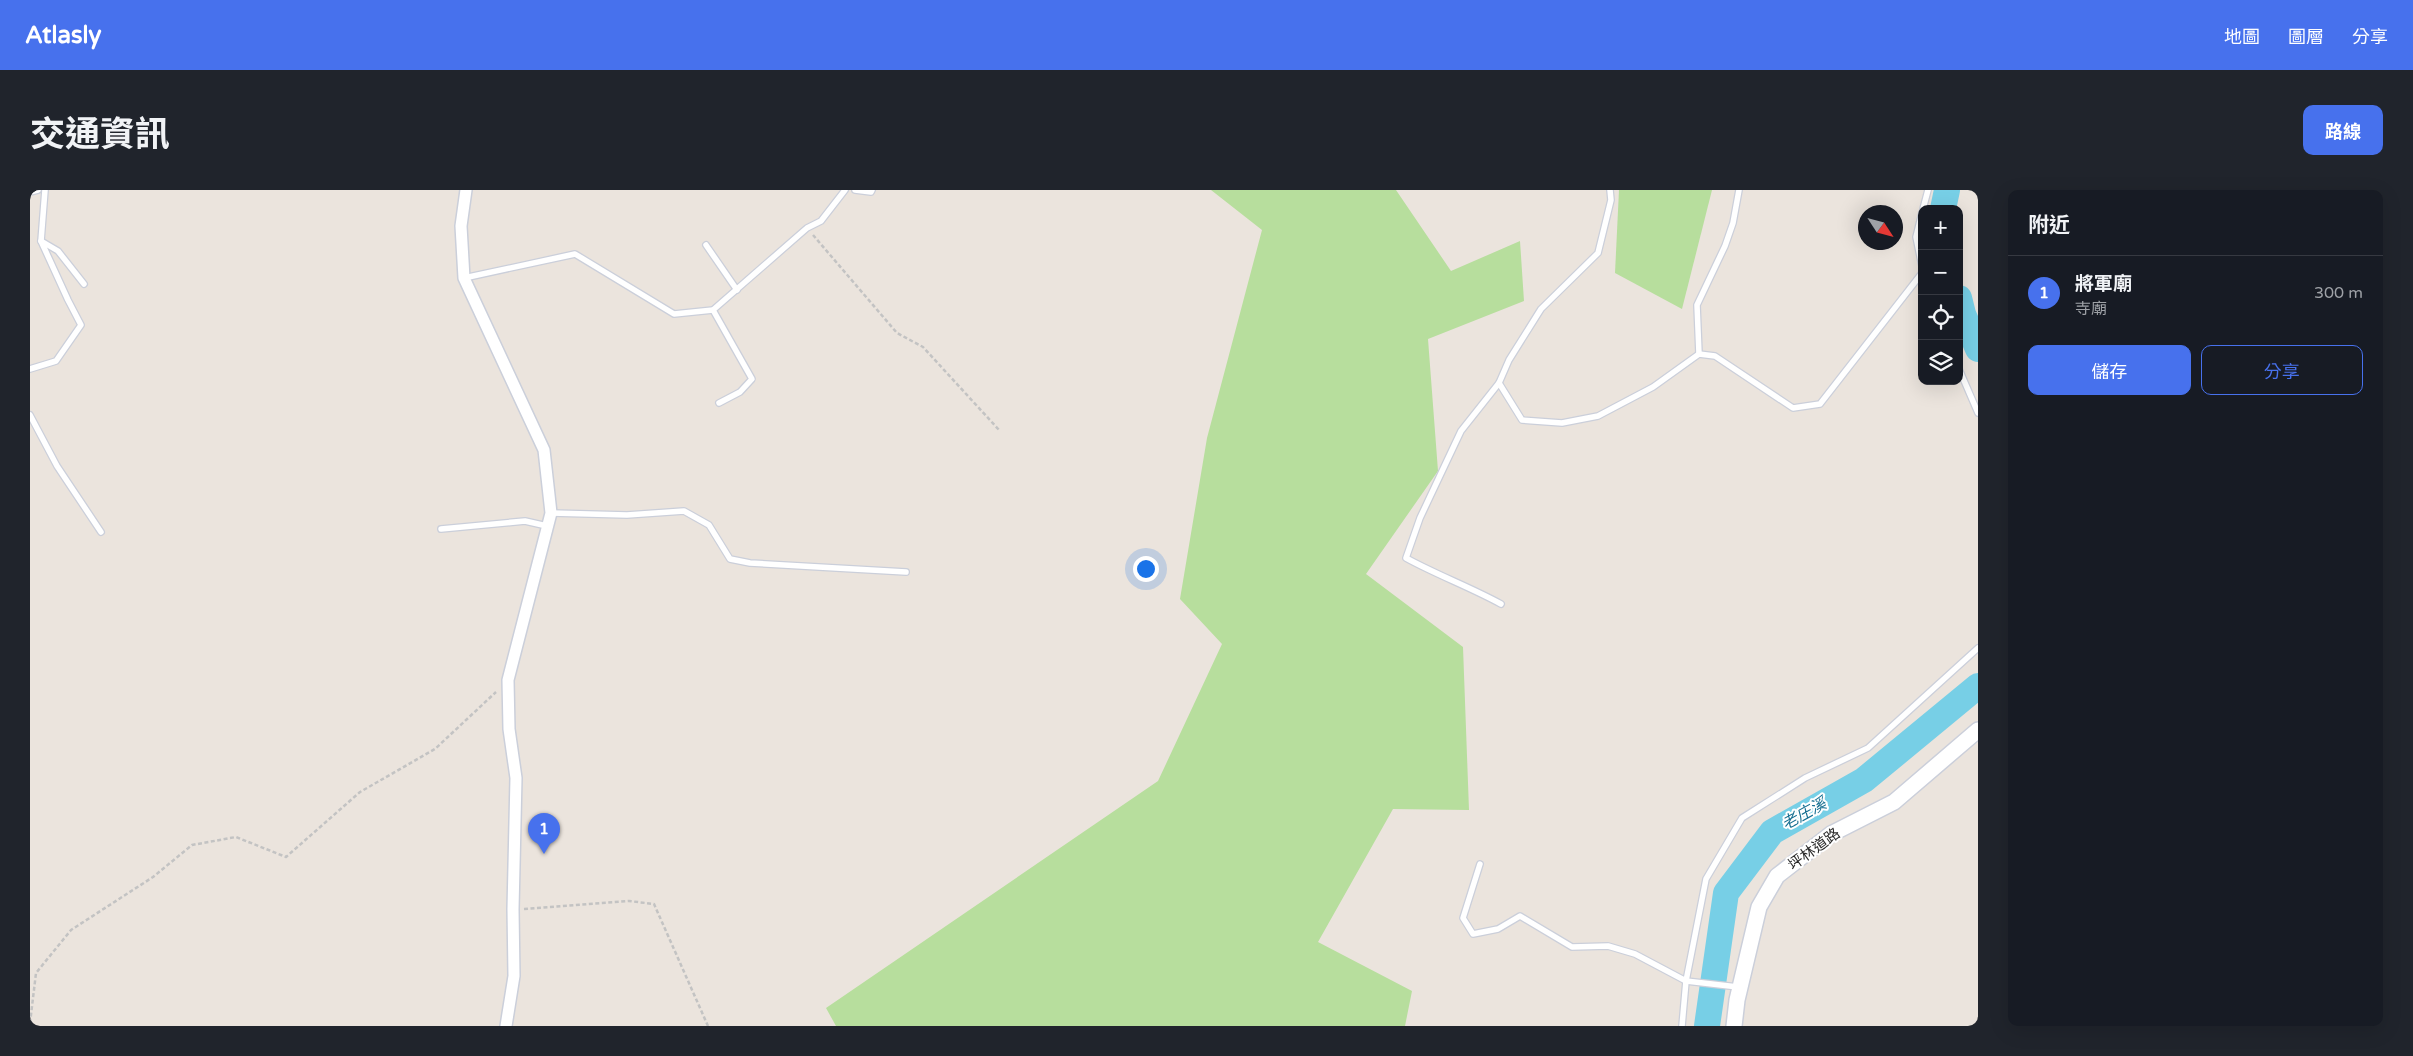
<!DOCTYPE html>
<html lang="zh-TW">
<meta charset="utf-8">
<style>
:root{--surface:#171b24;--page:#20242c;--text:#f1f3f6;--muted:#9ea1a6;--line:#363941;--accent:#4771ed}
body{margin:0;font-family:"Varela Round","Noto Sans TC",sans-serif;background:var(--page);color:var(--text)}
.controls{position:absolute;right:15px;top:15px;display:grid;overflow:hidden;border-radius:10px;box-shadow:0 5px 20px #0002}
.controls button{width:45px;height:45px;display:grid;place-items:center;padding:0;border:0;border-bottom:1px solid var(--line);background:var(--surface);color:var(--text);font:25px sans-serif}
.compass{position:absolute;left:1828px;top:15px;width:45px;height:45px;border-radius:50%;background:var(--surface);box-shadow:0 5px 20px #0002;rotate:126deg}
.you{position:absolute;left:1115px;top:378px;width:18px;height:18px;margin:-12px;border:4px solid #fff;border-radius:50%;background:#1a73e8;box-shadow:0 0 0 8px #1a73e833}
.badge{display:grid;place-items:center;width:32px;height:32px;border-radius:50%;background:var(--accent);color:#fff;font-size:16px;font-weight:700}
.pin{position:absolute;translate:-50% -41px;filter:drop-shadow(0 1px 2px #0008)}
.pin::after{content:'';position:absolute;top:26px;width:18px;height:15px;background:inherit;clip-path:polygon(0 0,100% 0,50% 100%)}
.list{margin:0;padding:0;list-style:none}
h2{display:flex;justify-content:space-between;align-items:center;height:65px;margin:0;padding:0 20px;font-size:21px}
h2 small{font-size:16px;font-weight:400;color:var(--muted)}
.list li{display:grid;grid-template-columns:32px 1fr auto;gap:15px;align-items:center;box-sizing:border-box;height:75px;padding:0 20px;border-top:1px solid var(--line)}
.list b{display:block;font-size:19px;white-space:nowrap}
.list p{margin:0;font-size:16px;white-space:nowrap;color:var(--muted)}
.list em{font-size:16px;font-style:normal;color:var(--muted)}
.actions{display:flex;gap:10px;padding:15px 20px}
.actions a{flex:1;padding:11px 0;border:1px solid var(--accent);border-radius:10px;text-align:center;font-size:18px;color:var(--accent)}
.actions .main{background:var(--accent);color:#fff}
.icon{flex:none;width:28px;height:28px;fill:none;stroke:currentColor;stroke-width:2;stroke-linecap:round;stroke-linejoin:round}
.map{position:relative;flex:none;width:1948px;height:836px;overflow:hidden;border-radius:10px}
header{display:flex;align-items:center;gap:30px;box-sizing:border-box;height:70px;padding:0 25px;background:var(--accent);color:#fff}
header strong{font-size:24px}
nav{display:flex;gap:28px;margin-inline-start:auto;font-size:18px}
.intro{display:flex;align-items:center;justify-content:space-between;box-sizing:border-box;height:120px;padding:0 30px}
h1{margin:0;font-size:35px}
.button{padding:12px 22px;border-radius:10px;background:var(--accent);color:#fff;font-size:18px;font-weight:700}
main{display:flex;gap:30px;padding:0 30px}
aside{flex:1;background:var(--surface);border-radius:10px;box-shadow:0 5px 20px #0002}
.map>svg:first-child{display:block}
.green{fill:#b7de9d}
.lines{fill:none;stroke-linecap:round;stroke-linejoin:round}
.river{stroke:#77cfe6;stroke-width:26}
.service-casing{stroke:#cbcfda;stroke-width:8}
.minor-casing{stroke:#cbcfda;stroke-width:14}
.tertiary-casing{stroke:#cbcfda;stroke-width:18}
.path{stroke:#c3c3c3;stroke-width:2.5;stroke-dasharray:4 2.5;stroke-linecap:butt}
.service{stroke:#fff;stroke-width:5.5}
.minor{stroke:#fff;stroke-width:11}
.tertiary{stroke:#fff;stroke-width:15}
.labels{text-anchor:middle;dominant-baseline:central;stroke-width:4;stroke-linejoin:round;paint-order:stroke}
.street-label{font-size:15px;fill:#2a2a2a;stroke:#fff}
.water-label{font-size:16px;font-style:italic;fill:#176f91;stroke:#fff}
</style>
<header>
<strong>Atlasly</strong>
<nav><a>地圖</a><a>圖層</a><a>分享</a></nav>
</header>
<div class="intro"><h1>交通資訊</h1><a class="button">路線</a></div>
<main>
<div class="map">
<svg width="1948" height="836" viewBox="0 0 1948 836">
<rect width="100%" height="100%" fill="#ebe4dd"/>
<g class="green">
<polygon points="1181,0 1366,0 1421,81 1490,51 1494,111 1398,149 1408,281 1336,384 1433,457 1439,620 1363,619 1288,752 1382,801 1375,836 806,836 796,818 1128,591 1192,454 1150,409 1177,248 1232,40"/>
<polygon points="1589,0 1682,0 1652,119 1585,83"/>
</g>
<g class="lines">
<g class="river">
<polyline points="1913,19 1917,0"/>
<polyline points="1929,108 1933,124 1948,159"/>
<polyline points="1677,836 1696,703 1742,642 1834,590 1948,496"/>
</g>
<g class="service-casing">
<g id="service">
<polyline points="825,0 841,2 842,0"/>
<polyline points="1580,0 1581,10 1568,63 1511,119 1479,170 1469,193 1492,230 1532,233 1568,226 1623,197 1669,164 1685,166 1763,218 1790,214 1892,83"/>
<polyline points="0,2 8,0"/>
<polyline points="1893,19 1898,0"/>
<polyline points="1892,23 1886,47 1892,76"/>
<polyline points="11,51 28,61 54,94"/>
<polyline points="676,55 707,100"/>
<polyline points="434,88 545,64 644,124 683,120 777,38 791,31 815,0"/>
<polyline points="683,120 722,189 710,202 689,213"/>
<polyline points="1669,164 1667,115 1695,56 1703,33 1709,0"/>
<polyline points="0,179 26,171 51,135 38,110 11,51 15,0"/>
<polyline points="1929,179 1948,223"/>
<path d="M 1469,193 L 1431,241 L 1390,328 L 1376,368 C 1407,385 1440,397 1471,414"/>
<polyline points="0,225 27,276 71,342"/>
<polyline points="521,323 597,325 654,321 679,335 700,369 720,373 876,382"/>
<polyline points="411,339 495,331 517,336"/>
<polyline points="1450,674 1433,728 1443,744 1468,739 1490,726 1542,757 1578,756 1605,764 1656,791 1708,797"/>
<polyline points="1652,836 1656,791 1676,689 1712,628 1775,588 1838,558 1948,458"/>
</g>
</g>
<g class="minor-casing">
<polyline id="minor" points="436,0 431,36 434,88 514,260 521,323 478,490 479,539 486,588 483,719 484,786 476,836"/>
</g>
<g class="tertiary-casing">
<polyline id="tertiary" points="1704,836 1707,810 1729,717 1747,686 1801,644 1864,612 1948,540"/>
</g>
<g class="path">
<polyline points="783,45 867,143 893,157 970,241"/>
<polyline points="494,719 599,711 624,714 678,836"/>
<polyline points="0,833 6,783 41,740 123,687 162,655 206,647 256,667 330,602 405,559 466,502"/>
</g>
<use href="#service" class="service"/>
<use href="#minor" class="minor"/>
<use href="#tertiary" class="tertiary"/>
</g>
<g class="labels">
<g class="street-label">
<text transform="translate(1784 659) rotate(-36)">坪林道路</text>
</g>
<g class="water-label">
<text transform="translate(1774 624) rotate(-29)">老庄溪</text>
</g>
</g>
</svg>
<div class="controls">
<button>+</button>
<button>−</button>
<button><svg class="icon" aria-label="locate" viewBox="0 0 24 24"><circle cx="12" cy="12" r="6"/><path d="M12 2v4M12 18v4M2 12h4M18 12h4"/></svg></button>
<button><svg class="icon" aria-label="layers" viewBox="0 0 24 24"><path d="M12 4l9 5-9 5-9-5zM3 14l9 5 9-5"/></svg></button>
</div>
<svg class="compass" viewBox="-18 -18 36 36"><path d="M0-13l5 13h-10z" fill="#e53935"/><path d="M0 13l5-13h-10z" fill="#9ea1a6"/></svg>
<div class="you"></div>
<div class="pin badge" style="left:514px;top:664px">1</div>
</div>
<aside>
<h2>附近<small></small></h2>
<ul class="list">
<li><span class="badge">1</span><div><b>將軍廟</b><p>寺廟</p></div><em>300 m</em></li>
</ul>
<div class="actions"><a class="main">儲存</a><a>分享</a></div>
</aside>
</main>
